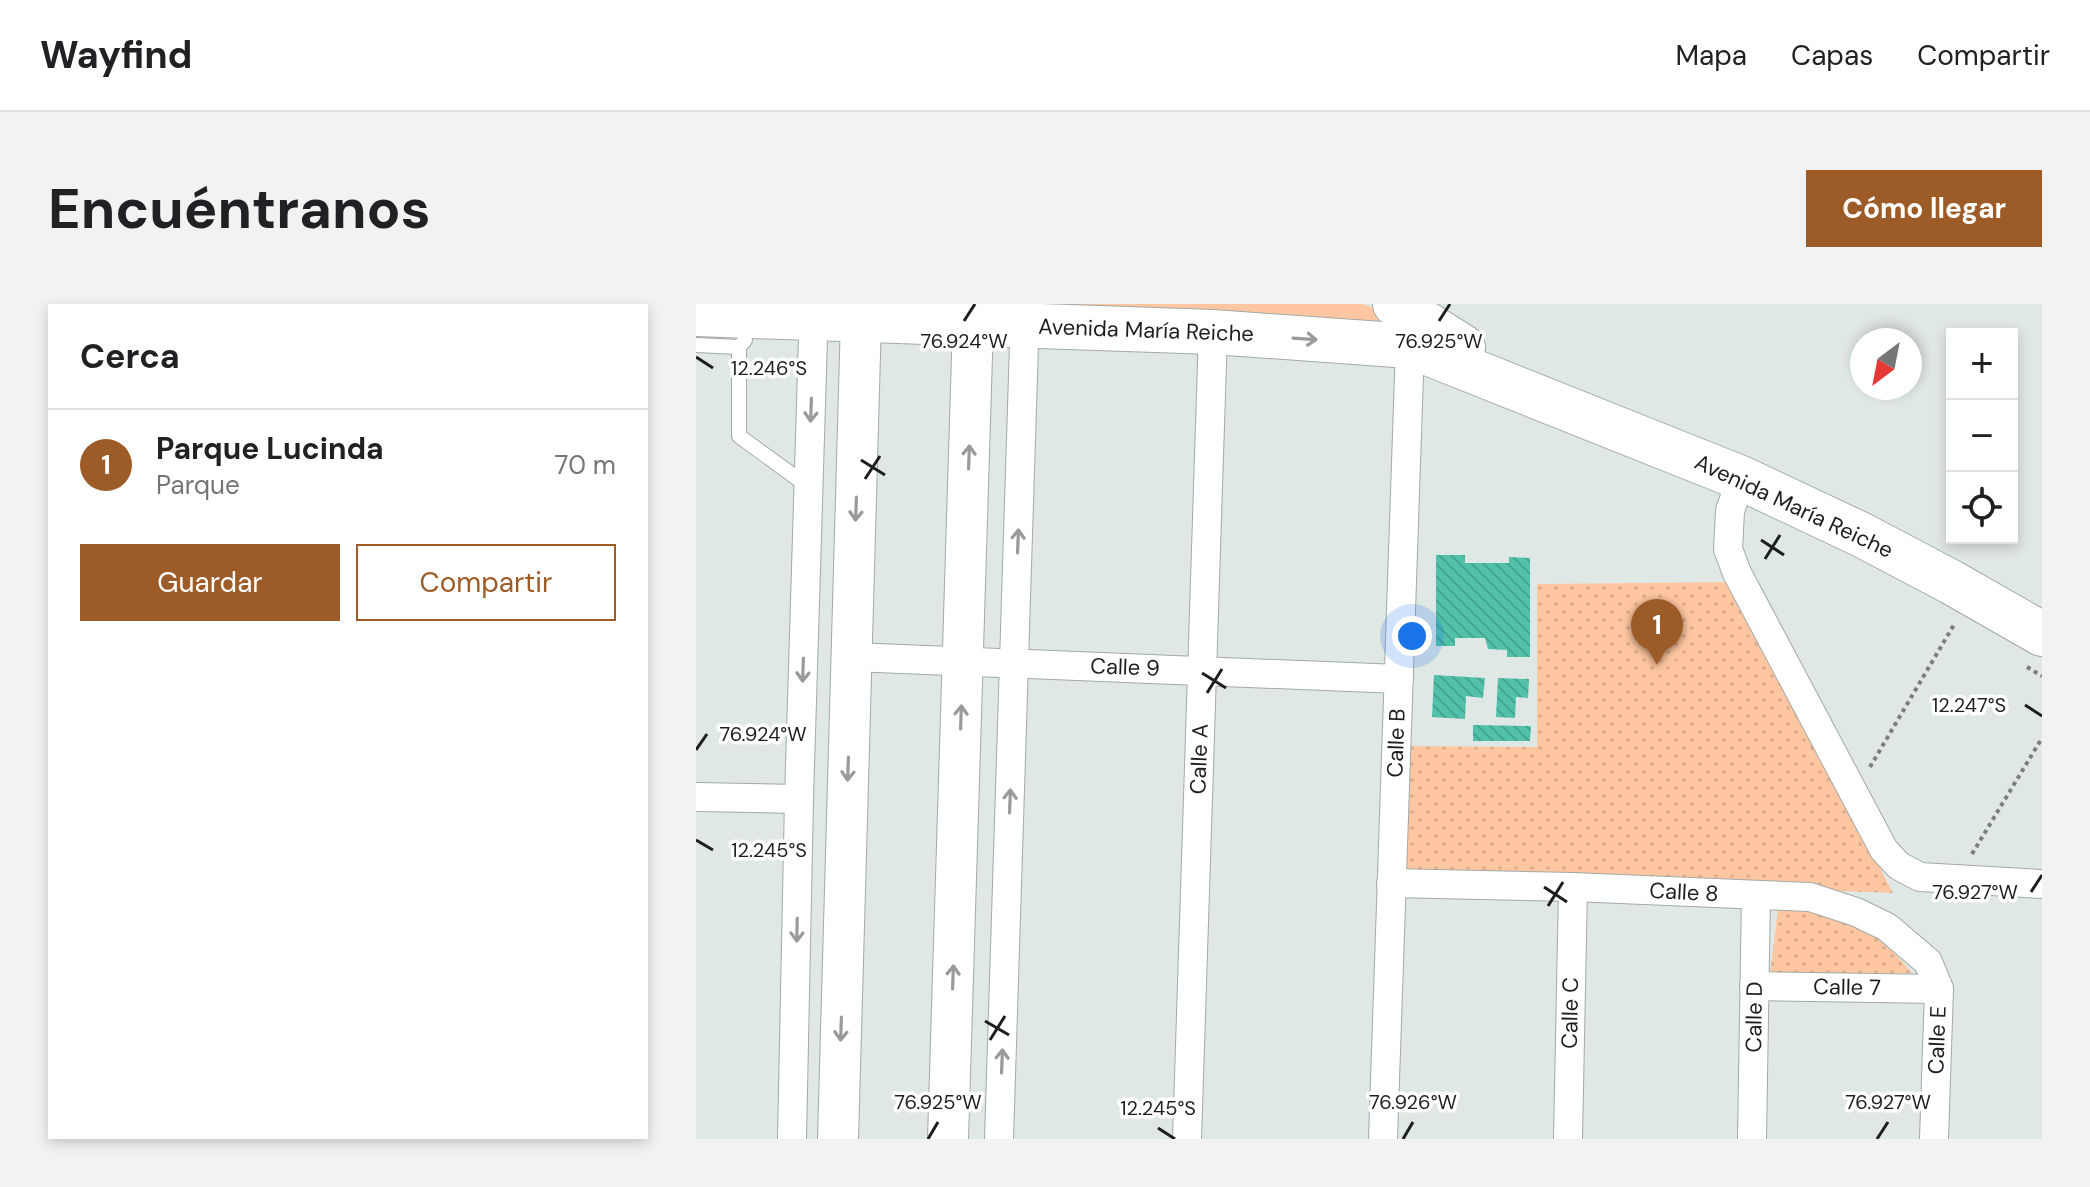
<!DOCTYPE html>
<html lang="es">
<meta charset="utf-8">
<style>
:root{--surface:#fff;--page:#f2f2f2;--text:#202124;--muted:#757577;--line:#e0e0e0;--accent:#9d5c27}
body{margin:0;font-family:"DM Sans",sans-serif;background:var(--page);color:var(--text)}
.controls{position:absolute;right:24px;top:24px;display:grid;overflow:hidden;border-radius:0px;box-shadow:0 4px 12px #0003}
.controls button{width:72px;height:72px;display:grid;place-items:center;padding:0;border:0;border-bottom:2px solid var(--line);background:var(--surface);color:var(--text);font:40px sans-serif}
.compass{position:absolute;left:1154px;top:24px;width:72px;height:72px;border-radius:50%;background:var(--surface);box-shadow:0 4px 12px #0003;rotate:212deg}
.you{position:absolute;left:716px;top:332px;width:28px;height:28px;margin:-20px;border:6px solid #fff;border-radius:50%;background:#1a73e8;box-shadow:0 0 0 12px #1a73e833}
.badge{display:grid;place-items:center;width:52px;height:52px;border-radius:50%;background:var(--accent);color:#fff;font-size:26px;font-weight:700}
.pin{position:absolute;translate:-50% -66px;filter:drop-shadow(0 2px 4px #0008)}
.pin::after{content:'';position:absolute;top:42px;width:28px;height:24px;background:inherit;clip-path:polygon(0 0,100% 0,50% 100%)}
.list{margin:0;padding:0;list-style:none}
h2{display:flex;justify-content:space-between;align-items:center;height:104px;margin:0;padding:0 32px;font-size:34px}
h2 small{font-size:26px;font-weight:400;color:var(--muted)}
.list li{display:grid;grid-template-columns:52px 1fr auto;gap:24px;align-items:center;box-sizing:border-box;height:112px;padding:0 32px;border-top:2px solid var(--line)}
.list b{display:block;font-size:30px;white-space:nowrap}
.list p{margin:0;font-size:26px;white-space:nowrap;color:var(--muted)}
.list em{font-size:26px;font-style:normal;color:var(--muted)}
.actions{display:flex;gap:16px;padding:24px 32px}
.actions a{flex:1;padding:18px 0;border:2px solid var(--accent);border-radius:0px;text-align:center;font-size:28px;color:var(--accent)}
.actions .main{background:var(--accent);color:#fff}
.icon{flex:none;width:44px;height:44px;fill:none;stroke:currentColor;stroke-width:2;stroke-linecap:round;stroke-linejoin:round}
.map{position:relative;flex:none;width:1346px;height:835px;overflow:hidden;border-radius:0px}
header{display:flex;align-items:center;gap:48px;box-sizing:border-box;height:112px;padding:0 40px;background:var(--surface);border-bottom:2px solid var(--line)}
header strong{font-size:38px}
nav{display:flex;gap:44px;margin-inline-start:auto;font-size:28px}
.intro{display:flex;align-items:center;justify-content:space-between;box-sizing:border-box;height:192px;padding:0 48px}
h1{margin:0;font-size:56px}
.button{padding:20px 36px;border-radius:0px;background:var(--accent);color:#fff;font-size:28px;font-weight:700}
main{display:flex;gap:48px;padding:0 48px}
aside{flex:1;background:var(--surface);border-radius:0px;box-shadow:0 4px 12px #0003}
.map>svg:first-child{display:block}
.green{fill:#ffc7a1}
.park{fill:url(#park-dots)}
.building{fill:url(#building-back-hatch)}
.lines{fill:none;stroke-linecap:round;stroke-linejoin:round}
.lane-casing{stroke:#a2a9a7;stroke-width:16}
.street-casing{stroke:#a2a9a7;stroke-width:30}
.secondary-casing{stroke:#a2a9a7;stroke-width:42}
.primary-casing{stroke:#a2a9a7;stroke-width:46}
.path{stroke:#7a7f7d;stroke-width:4;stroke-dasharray:4 4;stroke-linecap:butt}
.lane{stroke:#fff;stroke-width:14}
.street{stroke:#fff;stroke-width:28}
.secondary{stroke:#fff;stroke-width:40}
.primary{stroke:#fff;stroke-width:44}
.oneway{stroke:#999a9a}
.ticks{fill:none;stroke:#1d1f1f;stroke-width:3}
.labels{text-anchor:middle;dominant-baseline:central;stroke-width:7;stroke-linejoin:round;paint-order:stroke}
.street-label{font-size:22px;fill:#1d1f1f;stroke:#fff}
.ticks-label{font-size:20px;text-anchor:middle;fill:#1d1f1f;stroke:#fff;stroke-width:7;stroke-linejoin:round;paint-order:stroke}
</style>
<header>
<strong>Wayfind</strong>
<nav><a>Mapa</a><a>Capas</a><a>Compartir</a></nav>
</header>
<div class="intro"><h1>Encuéntranos</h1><a class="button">Cómo llegar</a></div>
<main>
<aside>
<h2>Cerca<small></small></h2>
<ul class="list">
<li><span class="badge">1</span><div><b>Parque Lucinda</b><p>Parque</p></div><em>70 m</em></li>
</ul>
<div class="actions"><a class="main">Guardar</a><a>Compartir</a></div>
</aside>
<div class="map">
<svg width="1346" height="835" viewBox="0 0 1346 835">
<defs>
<pattern id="park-dots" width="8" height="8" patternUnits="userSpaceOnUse" patternTransform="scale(2)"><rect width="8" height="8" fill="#ffc7a1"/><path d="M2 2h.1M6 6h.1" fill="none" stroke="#daaa8a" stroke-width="1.8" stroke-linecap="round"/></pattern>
<pattern id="building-back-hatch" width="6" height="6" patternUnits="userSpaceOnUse" patternTransform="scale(2)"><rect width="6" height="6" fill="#51c1a9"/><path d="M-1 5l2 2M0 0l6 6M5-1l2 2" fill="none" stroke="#46a591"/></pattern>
</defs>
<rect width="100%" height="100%" fill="#e0e8e5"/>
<polygon class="green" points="370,0 666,0 688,7 713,22 369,4"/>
<g class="park">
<polygon points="1037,278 1197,589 708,571 714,442 841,443 841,280"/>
<path d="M 1082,605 C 1143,604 1178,623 1216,669 L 1074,670 Z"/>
</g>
<g class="building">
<polygon points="740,251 769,251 769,259 813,259 813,253 834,254 834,353 811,353 811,346 792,345 789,334 759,334 759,342 740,342"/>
<polygon points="738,371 789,374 787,394 770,392 769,415 736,413"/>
<polygon points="802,374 833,375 832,394 820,393 819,414 800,413"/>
<polygon points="777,421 835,422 834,437 777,437"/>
</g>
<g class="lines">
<g class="lane-casing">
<g id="lane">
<polyline points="0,41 43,43 49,36"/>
<polyline points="43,43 43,132 113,183"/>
</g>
</g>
<g class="street-casing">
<g id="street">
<polyline points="1045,174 1034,207 1032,245 1041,269 1188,546 1203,562 1224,573 1346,580"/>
<polyline points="156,353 703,375"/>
<polyline points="0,493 103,495"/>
<polyline points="695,579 877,583 1114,593 1160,608 1191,623 1232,658 1243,685 1238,835"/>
<polyline points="1058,682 1243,685"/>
<polyline points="96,835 103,495 118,1"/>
<polyline points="303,835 329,8"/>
<polyline points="491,835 517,28"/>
<polyline points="687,835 714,42"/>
<polyline points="872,835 877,583"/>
<polyline points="1056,835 1060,591"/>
</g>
</g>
<g class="secondary-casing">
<g id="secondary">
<polyline points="142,835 165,15"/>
<polyline points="252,835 277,19"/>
</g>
</g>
<g class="primary-casing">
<g id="primary">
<polyline points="699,0 767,43"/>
<polyline points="0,10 517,28 714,42 1045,174 1166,231 1255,278 1346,330"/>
</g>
</g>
<g class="path">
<polyline points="1331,363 1346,372"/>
<polyline points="1174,463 1259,319"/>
<polyline points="1276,550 1346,434"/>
</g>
<use href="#lane" class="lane"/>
<use href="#street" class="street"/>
<use href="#secondary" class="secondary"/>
<use href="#primary" class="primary"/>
</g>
<defs><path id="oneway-shaft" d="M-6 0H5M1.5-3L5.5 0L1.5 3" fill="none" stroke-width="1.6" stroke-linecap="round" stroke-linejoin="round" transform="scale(2)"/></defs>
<g class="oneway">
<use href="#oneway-shaft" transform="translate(609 35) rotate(4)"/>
<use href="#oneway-shaft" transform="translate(115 106) rotate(92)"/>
<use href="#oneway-shaft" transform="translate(273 153) rotate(-88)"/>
<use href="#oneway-shaft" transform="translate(160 205) rotate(92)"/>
<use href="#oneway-shaft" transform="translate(322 237) rotate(-88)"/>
<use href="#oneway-shaft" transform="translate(107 366) rotate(92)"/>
<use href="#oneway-shaft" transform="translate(265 413) rotate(-88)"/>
<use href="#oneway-shaft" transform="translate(152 465) rotate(92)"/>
<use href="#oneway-shaft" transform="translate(314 497) rotate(-88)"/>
<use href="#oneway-shaft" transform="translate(101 626) rotate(91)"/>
<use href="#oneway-shaft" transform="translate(257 673) rotate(-88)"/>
<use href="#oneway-shaft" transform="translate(145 725) rotate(92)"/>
<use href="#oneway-shaft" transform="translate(306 757) rotate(-88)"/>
</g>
<path class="ticks" d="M 268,17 L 279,0M 743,17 L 754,0M 0,53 L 17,64M 165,156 L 189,171M 169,175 L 184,152M 1065,236 L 1088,251M 1069,255 L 1084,231M 506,369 L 530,384M 511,389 L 526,365M 1329,401 L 1346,412M 0,446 L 11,430M 0,536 L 17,546M 848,583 L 871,598M 1335,588 L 1346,571M 852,602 L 867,578M 289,717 L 313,731M 294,736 L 309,712M 462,824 L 479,835M 232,835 L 242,818M 707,835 L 717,818M 1181,835 L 1192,818"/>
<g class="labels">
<g class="street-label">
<text transform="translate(450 26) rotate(2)">Avenida María Reiche</text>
<text transform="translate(1098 202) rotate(25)">Avenida María Reiche</text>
<text transform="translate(429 363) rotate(2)">Calle 9</text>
<text transform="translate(700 439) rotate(-88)">Calle B</text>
<text transform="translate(503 455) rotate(-88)">Calle A</text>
<text transform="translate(988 588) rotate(3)">Calle 8</text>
<text transform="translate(1151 683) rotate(1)">Calle 7</text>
<text transform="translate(874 709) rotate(-89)">Calle C</text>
<text transform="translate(1058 713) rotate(-89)">Calle D</text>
<text transform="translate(1241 736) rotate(-88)">Calle E</text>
</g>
</g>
<g class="ticks-label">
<text x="268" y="44">76.924°W</text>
<text x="743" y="44">76.925°W</text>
<text x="73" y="71">12.246°S</text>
<text x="1273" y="408">12.247°S</text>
<text x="67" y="437">76.924°W</text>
<text x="73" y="553">12.245°S</text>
<text x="1279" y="595">76.927°W</text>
<text x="242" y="805">76.925°W</text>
<text x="717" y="805">76.926°W</text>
<text x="1192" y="805">76.927°W</text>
<text x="462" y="811">12.245°S</text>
</g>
</svg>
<div class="controls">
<button>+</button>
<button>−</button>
<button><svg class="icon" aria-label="locate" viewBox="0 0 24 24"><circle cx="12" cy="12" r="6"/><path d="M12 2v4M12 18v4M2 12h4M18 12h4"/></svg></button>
</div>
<svg class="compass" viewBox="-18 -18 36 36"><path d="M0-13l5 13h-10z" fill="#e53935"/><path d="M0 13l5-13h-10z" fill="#757577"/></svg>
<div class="you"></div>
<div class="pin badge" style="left:961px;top:361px">1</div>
</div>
</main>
